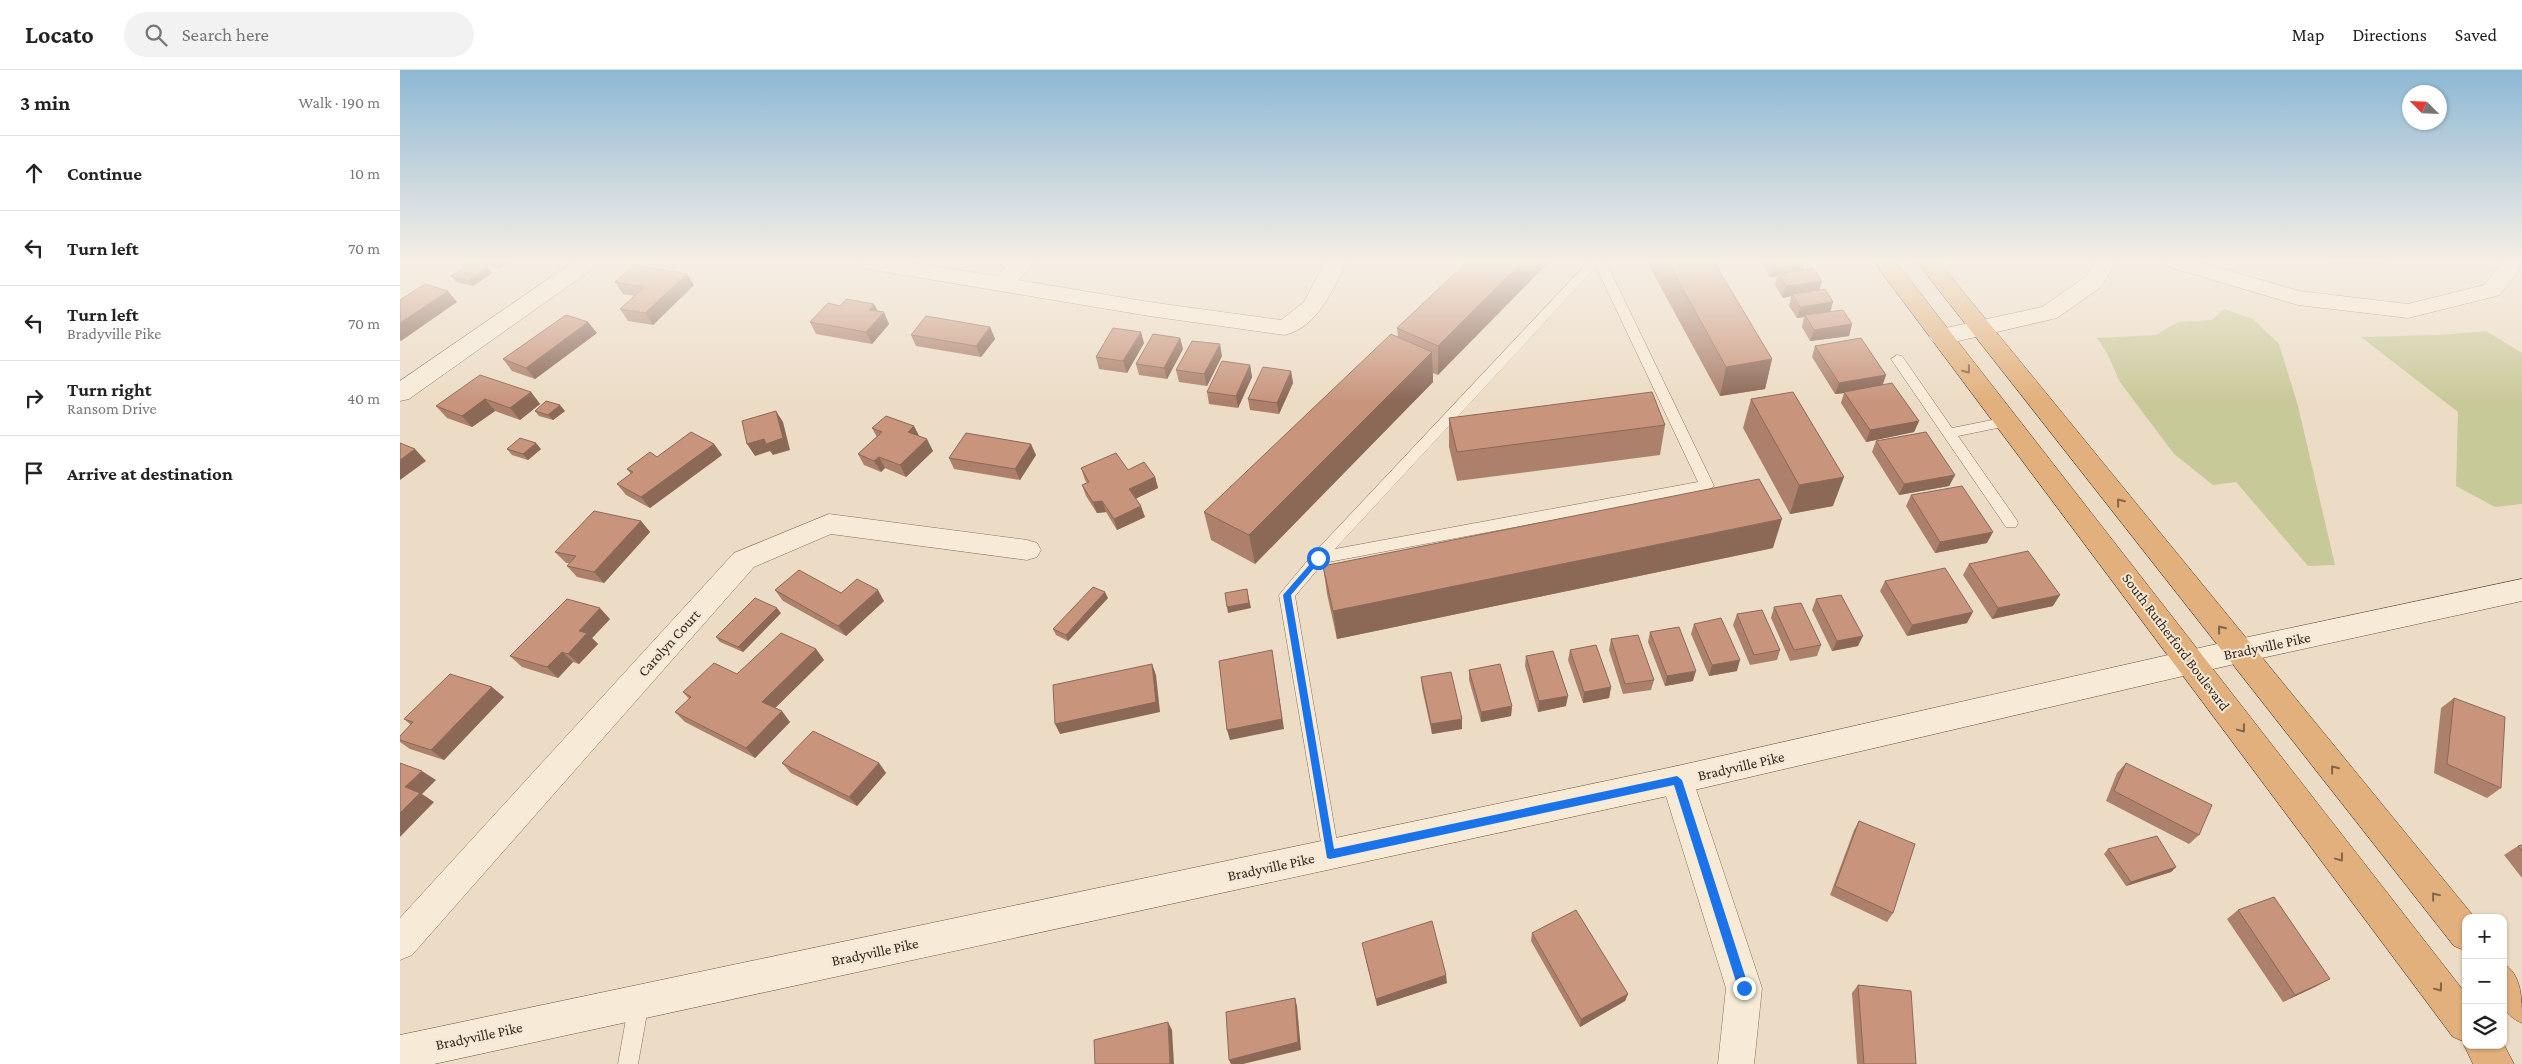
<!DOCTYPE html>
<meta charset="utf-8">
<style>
:root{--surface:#fff;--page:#f2f2f2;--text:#222;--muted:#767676;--line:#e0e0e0}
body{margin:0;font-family:"Crimson Pro",serif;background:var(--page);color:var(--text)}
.controls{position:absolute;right:15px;bottom:15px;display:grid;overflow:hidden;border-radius:10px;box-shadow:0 1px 4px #0004}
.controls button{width:45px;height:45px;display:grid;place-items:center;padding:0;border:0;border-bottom:1px solid var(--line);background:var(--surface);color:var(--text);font:25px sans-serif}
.compass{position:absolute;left:2002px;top:15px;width:45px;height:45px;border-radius:50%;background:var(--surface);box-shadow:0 1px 4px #0004;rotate:294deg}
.stop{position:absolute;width:15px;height:15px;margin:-11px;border:4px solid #1a73e8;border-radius:50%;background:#fff}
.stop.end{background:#1a73e8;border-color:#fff;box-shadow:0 1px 5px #0008}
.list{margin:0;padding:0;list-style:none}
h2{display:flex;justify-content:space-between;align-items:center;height:65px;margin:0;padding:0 20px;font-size:21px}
h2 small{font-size:16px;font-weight:400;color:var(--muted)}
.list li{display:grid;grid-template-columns:32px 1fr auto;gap:15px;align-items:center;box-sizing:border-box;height:75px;padding:0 20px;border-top:1px solid var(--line)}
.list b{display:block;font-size:19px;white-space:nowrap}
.list p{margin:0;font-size:16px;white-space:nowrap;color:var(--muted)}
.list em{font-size:16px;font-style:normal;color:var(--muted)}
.icon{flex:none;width:28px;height:28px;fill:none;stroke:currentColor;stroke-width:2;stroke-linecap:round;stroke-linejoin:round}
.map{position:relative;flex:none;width:2122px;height:994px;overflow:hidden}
header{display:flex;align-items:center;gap:30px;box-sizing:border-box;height:70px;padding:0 25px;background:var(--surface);border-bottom:1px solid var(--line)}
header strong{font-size:24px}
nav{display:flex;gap:28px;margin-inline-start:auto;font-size:18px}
.search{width:350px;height:45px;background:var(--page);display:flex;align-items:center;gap:12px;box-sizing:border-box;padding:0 18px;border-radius:28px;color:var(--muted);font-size:19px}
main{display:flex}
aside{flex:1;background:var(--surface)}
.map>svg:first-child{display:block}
.green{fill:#c8c999}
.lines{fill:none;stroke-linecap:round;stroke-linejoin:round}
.service-casing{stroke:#866e5c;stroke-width:1}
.minor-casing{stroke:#866e5c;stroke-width:1}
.secondary-casing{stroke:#684f3f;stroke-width:1}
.trunk-casing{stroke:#543d30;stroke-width:1}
.service{fill:#f7ebd7;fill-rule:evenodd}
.minor{fill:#f7ebd7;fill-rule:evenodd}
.secondary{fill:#f7ebd7;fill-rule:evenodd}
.trunk{fill:#e2b07c;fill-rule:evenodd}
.wall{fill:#ac806b}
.shaded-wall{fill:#8c6857}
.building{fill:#c8957c;stroke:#8c6857}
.oneway{stroke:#846549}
.route{fill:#1a73e8}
.labels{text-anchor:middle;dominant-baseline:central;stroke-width:4;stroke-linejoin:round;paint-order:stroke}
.street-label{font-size:15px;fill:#37281f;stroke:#f4e7d4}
</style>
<header>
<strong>Locato</strong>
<div class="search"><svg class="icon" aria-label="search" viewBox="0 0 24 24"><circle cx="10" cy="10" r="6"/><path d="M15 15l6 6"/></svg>Search here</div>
<nav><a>Map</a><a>Directions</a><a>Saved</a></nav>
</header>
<main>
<aside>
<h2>3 min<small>Walk · 190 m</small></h2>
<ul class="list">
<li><svg class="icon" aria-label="ahead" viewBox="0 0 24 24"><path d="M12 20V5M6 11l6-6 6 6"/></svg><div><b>Continue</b></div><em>10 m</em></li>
<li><svg class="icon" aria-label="left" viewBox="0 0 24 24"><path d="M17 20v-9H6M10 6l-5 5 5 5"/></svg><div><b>Turn left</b></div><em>70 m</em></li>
<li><svg class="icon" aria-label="left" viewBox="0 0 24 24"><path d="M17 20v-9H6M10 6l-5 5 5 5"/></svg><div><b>Turn left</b><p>Bradyville Pike</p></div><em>70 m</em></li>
<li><svg class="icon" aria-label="right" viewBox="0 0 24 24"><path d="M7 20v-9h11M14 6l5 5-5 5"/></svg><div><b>Turn right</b><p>Ransom Drive</p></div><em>40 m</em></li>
<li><svg class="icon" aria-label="arrive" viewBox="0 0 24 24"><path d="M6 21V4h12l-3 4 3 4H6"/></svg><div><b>Arrive at destination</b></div></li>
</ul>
</aside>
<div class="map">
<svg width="2122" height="994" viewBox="0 0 2122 994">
<rect width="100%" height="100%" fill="#ecdcc5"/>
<g class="green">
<polygon points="1824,239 1853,249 1879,274 1898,336 1935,495 1908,496 1836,412 1813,415 1774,384 1720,312 1707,283 1697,268 1756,265 1778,252 1812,250"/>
<polygon points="2086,261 2122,283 2122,434 2095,437 2056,416 2058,342 1961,267 2038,265"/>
</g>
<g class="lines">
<g class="service-casing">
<g id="service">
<path d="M 1188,192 L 1206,192 L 1314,416 L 1307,421 L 923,493 L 895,526 L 939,784 L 936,790 L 930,792 L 924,790 L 879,525 L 913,484 ZM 1196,197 L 1298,412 L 935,479 Z"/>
<polygon points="1497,285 1502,286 1552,358 1607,347 1612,349 1614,352 1612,355 1558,366 1616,449 1618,453 1616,457 1606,457 1491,289"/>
<polygon points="239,922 246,925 249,932 238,994 218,994 229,932 232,925"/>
</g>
</g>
<g class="minor-casing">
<g id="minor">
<polygon points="173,192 198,192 195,197 9,329 0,331 0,311"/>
<path d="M 457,192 L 507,192 L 596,206 L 611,192 L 635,192 L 618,210 L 749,232 L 881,250 L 904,232 L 925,192 L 947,192 C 932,220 919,256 885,265 L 749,246 L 468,199 L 460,197 Z"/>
<polygon points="1694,192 1716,192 1701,217 1657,248 1541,275 1533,272 1529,267 1533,262 1541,259 1642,237 1685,207"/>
<polygon points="1766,192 1800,192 1899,221 2008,234 2084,215 2103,192 2122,192 2122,196 2100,225 2008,248 1898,235 1769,197"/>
<polygon points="429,444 627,470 637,473 641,480 637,487 627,490 431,464 354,497 12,885 0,890 0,848 334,483"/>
<polygon points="1277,696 1288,700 1293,710 1362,918 1354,994 1318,994 1326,918 1261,710 1266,700"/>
</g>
</g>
<g class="secondary-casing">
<polygon id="secondary" points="2122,509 2122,531 1839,593 1277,724 34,994 0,994 0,965 1277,696 1839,569"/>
</g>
<g class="trunk-casing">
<g id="trunk">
<polygon points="1474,192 1496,192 2066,924 2066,975 2103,975 2103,973 2114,994 2073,994 2064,975 2065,972 2053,967"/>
<polygon points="1517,192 1539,192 2075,848 2066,848 2066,881 2054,876"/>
<path d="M 2103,893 C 2122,905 2122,927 2122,953 C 2094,941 2103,920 2103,893 Z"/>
</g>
</g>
<use href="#service" class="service"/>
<use href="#minor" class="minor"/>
<use href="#secondary" class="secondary"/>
<use href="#trunk" class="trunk"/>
</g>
<g class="wall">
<polygon points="66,192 108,192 100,198"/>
<polygon points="1067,192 1038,305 1033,303 1033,312 855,494 811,470 804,442 998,267 997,258"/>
<polygon points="1247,192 1314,192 1372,289 1365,319 1320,326"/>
<polygon points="1363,192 1405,192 1403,200 1422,211 1419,220 1430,241 1452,254 1449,266 1410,271 1402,257 1404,247 1397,248 1389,236 1391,226 1383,228 1375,215 1377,206 1370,207 1362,195"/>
<polygon points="1929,192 1986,192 1985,194 1930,194"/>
<polygon points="92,203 73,216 56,212 51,206"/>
<polygon points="287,204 294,215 253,255 228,251 220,239 235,226 223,224 215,212"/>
<polygon points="478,241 489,254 472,274 416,264 410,252"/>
<polygon points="590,257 595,269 581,287 516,276 511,265"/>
<polygon points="197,263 135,309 112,301 103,289"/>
<polygon points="780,268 783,279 767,309 739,305 736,294"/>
<polygon points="744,273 727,303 699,299 696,287"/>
<polygon points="1415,276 1486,305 1482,315 1519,351 1514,362 1466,372 1441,333 1444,323 1435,324 1412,287"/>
<polygon points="822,286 807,316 779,312 776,300"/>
<polygon points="850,295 852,307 838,338 809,334 807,322"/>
<polygon points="891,301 893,313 879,344 850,340 848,329"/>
<polygon points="131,322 140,334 120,350 95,341 72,357 47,348 36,336"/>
<polygon points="1351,329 1433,436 1390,444 1343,358"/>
<polygon points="135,341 165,341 153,350 139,346"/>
<polygon points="1049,348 1265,355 1260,385 1057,411 1049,377"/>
<polygon points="514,356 519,366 533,381 506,407 485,398 481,402 464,395 458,384 477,367 472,358"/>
<polygon points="1476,371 1555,405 1549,416 1499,425 1472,382"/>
<polygon points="314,374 322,385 250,438 226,425 217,414 231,404 227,399 257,387"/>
<polygon points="107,379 141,379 128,390 112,385"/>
<polygon points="636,385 620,410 554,399 549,388"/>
<polygon points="681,398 728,400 755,407 758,418 736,428 745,447 717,460 706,442 697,443 686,426 682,415 687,413 685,410"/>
<polygon points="1511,425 1587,473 1535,483 1506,436"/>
<polygon points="241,451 250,462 204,513 177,507 167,496 169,493 166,493 155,482"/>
<polygon points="1373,478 937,569 927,524 923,496"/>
<polygon points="1569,494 1653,536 1592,549 1563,505"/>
<polygon points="1485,511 1567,553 1507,566 1480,521"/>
<polygon points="375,520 441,523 484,531 446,566 383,531"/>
<polygon points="708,528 668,571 656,565 653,559"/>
<polygon points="1416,529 1458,576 1432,581 1412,540"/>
<polygon points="1374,537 1421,575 1417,586 1390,591 1371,548"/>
<polygon points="381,543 343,582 320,572 316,567"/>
<polygon points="1337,544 1380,580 1377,590 1350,595 1333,555"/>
<polygon points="210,549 192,568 198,574 179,594 173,592 158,608 122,597 110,586"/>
<polygon points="1294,554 1337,601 1309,606 1291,564"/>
<polygon points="1250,562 1293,611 1265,616 1248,572"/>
<polygon points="1211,569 1254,610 1251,620 1223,624 1209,580"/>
<polygon points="416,579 424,590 375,638 390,652 355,688 285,652 275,642 289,629 283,622"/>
<polygon points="1170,580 1211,617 1209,628 1183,633 1168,590"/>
<polygon points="1126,586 1166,636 1138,642 1125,596"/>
<polygon points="1069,600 1112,636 1111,646 1081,652 1069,610"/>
<polygon points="1021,607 1062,659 1032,664 1022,618"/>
<polygon points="104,627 44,690 10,679 0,672 0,666 11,655 4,649"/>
<polygon points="2054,628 2101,718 2087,728 2034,703 2041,638"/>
<polygon points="382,693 479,693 486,703 457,736 391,703"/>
<polygon points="1726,693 1799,765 1789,774 1706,731 1717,703"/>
<polygon points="1459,751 1493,843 1487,852 1430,825 1454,760"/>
<polygon points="2122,775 2122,808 2104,785 2118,776"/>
<polygon points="1708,779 1776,797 1771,802 1726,816 1704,784"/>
<polygon points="1838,840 1917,916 1883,932 1827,849"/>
<polygon points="1132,863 1228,924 1225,931 1180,957 1131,871"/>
<polygon points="962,873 1047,913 977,936"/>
<polygon points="1458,915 1516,994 1457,994 1452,923"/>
</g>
<g class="shaded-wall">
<polygon points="95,192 108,192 100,198"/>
<polygon points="1122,192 1149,192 1038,305 1038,276"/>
<polygon points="1397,192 1405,192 1402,202 1378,204 1377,206 1370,207 1373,196"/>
<polygon points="87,197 92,203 73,216 68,211"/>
<polygon points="287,204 294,215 253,255 245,243"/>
<polygon points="1422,211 1418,222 1392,224 1391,226 1383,228 1386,216"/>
<polygon points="48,221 57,232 1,271 0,270 0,253"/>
<polygon points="1433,232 1430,243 1405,245 1404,247 1397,248 1400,237"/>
<polygon points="474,234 480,245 469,240"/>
<polygon points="484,242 489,254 472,274 466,262"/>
<polygon points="188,252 197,263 135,309 126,298"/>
<polygon points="1452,254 1449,266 1410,271 1414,260"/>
<polygon points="590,257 595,269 581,287 576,276"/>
<polygon points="741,262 744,273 727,303 723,291"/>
<polygon points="780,268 783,279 767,309 764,298"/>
<polygon points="820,274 822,286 807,316 804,304"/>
<polygon points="1032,282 1033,312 855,494 849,465"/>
<polygon points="1372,289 1365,319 1320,326 1326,297"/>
<polygon points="850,295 852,307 838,338 836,326"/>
<polygon points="891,301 893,313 879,344 877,333"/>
<polygon points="1486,305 1482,317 1444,322 1444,323 1435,324 1439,313"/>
<polygon points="131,322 140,334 120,350 110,338"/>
<polygon points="85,329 95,341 72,357 62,346"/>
<polygon points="160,335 165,341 153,350 148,345"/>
<polygon points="376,341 383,352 390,380 373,385 370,381 355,386 347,374"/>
<polygon points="1519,351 1514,362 1466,372 1470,360"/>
<polygon points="514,356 520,368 508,362"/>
<polygon points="527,369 533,381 506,407 500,395"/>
<polygon points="136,373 141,379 128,390 123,384"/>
<polygon points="314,374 322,385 250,438 241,427"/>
<polygon points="631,374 636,385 620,410 615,399"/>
<polygon points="15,379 26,391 0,410 0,390"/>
<polygon points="479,387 485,398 481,402 474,391"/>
<polygon points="1555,405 1549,416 1499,425 1504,414"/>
<polygon points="755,407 758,418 733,430 729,419"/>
<polygon points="1444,407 1433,436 1390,444 1399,415"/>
<polygon points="702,431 706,442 697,443 693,432"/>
<polygon points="741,436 745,447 717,460 714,449"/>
<polygon points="1382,449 1373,478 937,569 933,541"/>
<polygon points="241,451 250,462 204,513 194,502"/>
<polygon points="1593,462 1587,473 1535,483 1540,472"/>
<polygon points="478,520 484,531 446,566 438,556"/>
<polygon points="705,522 708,528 668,571 666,565"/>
<polygon points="848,524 851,538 828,543 827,537"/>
<polygon points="1660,525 1653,536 1592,549 1598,538"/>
<polygon points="200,538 210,549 192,568 198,574 179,594 168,584 179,561"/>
<polygon points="377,538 381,543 343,582 338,577"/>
<polygon points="1573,542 1567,553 1507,566 1512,555"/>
<polygon points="1463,566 1458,576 1432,581 1437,571"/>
<polygon points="416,579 424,590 371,642 362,632"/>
<polygon points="872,580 884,659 830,670 827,660"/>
<polygon points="162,582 173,592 158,608 147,597"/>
<polygon points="1340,590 1337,601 1309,606 1312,595"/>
<polygon points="752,594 756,605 760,642 660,664 655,654"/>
<polygon points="1296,601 1293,611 1265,616 1267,606"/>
<polygon points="92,617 104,627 44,690 31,680"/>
<polygon points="1211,617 1209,628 1183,633 1184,622"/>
<polygon points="1168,626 1166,636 1138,642 1139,631"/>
<polygon points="1112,636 1111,646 1081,652 1081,642"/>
<polygon points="382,641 390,652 355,688 346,678"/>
<polygon points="1062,649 1062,659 1032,664 1031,654"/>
<polygon points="479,693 486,703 457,736 449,727"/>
<polygon points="22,701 36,710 22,724 34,732 0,767 0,743 5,717"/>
<polygon points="1776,797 1771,802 1726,816 1731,812"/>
<polygon points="1046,905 1047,913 977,936 976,929"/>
<polygon points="1930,909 1917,916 1883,932 1895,925"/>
<polygon points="1228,924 1225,931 1180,957 1181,949"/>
<polygon points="895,928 897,936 901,980 843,994 831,994 829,990"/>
<polygon points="768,952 772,960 774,994 770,994"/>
</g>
<g class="building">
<polygon points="1067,192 1122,192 1038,276 997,258"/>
<polygon points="1268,192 1314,192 1372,289 1326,297"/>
<polygon points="1370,192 1397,192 1373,196"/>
<polygon points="70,193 87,197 68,211 51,206"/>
<polygon points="234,195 287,204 245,243 220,239 244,217 215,212"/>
<polygon points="1413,198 1422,211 1386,216 1378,204"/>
<polygon points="25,214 48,221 0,253 0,230"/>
<polygon points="1425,219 1433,232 1400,237 1392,224"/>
<polygon points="446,229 474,234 469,240 484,242 466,262 410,252 428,233 440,236"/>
<polygon points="1443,240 1452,254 1414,260 1405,245"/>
<polygon points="166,245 188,252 126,298 103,289"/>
<polygon points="526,246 590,257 576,276 511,265"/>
<polygon points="713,258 741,262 723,291 696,287"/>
<polygon points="753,264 780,268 764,298 736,294"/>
<polygon points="991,264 1032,282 849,465 804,442"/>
<polygon points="1461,268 1486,305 1439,313 1415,276"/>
<polygon points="792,271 820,274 804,304 776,300"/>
<polygon points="822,291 850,295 836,326 807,322"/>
<polygon points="863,297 891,301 877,333 848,329"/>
<polygon points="80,305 131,322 110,338 85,329 62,346 36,336"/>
<polygon points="1492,313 1519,351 1470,360 1444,322"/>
<polygon points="1252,322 1265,355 1057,382 1049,348"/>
<polygon points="1393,322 1444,407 1399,415 1351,329"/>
<polygon points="146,331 160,335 148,345 135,341"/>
<polygon points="376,341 383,368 366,374 364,369 347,374 342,351"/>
<polygon points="486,346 514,356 508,362 527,369 500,395 479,387 474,391 458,384 482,362 472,358"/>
<polygon points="291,362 314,374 241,427 217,414 233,402 227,399 250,382 257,387"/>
<polygon points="1526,362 1555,405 1504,414 1476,371"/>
<polygon points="566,363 631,374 615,399 549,388"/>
<polygon points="120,368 136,373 123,384 107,379"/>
<polygon points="0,373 15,379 0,390"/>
<polygon points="716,383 728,400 744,392 755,407 729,419 741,436 714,449 702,431 693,432 682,415 689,412 681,398"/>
<polygon points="1359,409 1382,449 933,541 923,496"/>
<polygon points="1562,416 1593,462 1540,472 1511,425"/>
<polygon points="194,441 241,451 194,502 167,496 176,486 155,482"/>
<polygon points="1628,481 1660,525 1598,538 1569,494"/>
<polygon points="1545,498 1573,542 1512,555 1485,511"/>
<polygon points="399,500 441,523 457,509 478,520 438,556 375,520"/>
<polygon points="693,517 705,522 666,565 653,559"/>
<polygon points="847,519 849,533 827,537 825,523"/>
<polygon points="1441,525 1463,566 1437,571 1416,529"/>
<polygon points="355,528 377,538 338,577 316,567"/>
<polygon points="167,529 200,538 179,561 187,563 168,584 162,582 147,597 110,586"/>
<polygon points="1401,533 1421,575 1394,580 1374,537"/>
<polygon points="1362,540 1380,580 1354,585 1337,544"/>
<polygon points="1321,548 1340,590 1312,595 1294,554"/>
<polygon points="1279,557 1296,601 1267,606 1250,562"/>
<polygon points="381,563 416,579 362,632 382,641 346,678 275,642 291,627 283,622 314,593 337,604"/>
<polygon points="1238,565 1254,610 1225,614 1211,569"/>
<polygon points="1196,575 1211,617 1184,622 1170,580"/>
<polygon points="872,580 882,649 827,660 819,591"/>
<polygon points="1153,581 1168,626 1139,631 1126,586"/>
<polygon points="752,594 756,632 655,654 653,615"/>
<polygon points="1100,594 1112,636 1081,642 1069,600"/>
<polygon points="1051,602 1062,649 1031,654 1021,607"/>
<polygon points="50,604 92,617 31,680 0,670 0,666 13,652 4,649"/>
<polygon points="2054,628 2105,647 2101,718 2047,694"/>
<polygon points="413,661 479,693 449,727 382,693"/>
<polygon points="0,693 22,701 5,717 20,723 0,743"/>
<polygon points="1726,693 1812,735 1799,765 1714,721"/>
<polygon points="1459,751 1515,774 1493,843 1435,816"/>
<polygon points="1757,766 1776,797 1731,812 1708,779"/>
<polygon points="2122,775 2122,781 2118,776"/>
<polygon points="1874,827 1930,909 1895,925 1838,840"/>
<polygon points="1176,840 1228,924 1181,949 1132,863"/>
<polygon points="1032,851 1046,905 976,929 962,873"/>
<polygon points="1458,915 1511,921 1516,994 1464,994"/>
<polygon points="895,928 898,972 829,990 826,942"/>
<polygon points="768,952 770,994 695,994 694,970"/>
</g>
<defs><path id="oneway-chevron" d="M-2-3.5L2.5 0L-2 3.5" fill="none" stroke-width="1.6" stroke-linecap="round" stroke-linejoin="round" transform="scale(1.25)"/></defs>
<g class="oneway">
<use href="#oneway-chevron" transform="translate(1567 300) rotate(52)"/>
<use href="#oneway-chevron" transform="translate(1720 432) rotate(-129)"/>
<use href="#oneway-chevron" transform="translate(1821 559) rotate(-129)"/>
<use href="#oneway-chevron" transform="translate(1842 659) rotate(53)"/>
<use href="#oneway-chevron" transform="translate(1934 699) rotate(-129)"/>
<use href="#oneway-chevron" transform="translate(1940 788) rotate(53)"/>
<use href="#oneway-chevron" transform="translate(2035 826) rotate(-129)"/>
<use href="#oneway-chevron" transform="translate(2039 918) rotate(53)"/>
</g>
<linearGradient id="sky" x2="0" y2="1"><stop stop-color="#8db8d4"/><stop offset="0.58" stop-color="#f6efe5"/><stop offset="1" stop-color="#f6efe5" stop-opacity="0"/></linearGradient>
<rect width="2122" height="331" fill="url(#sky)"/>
<polygon class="route" points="918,485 921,486 921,490 891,525 934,779 1277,706 1282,710 1349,918 1347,922 1344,923 1338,918 1274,715 930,789 927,788 883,525"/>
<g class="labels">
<g class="street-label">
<text transform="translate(1776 572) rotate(53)">South Rutherford Boulevard</text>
<text transform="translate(269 573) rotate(-48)">Carolyn Court</text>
<text transform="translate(1867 576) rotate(-12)">Bradyville Pike</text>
<text transform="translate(1341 696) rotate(-13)">Bradyville Pike</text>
<text transform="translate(871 797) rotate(-12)">Bradyville Pike</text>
<text transform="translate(475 882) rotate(-12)">Bradyville Pike</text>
<text transform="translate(79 966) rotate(-12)">Bradyville Pike</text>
</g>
</g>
</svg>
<div class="controls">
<button>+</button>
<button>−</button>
<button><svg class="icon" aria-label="layers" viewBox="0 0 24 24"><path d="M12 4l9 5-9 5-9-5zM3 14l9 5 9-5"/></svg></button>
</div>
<svg class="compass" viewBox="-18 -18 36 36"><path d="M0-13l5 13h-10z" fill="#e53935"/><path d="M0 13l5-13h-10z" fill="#767676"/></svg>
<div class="stop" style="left:918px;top:488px"></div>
<div class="stop end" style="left:1344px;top:918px"></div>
</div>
</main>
